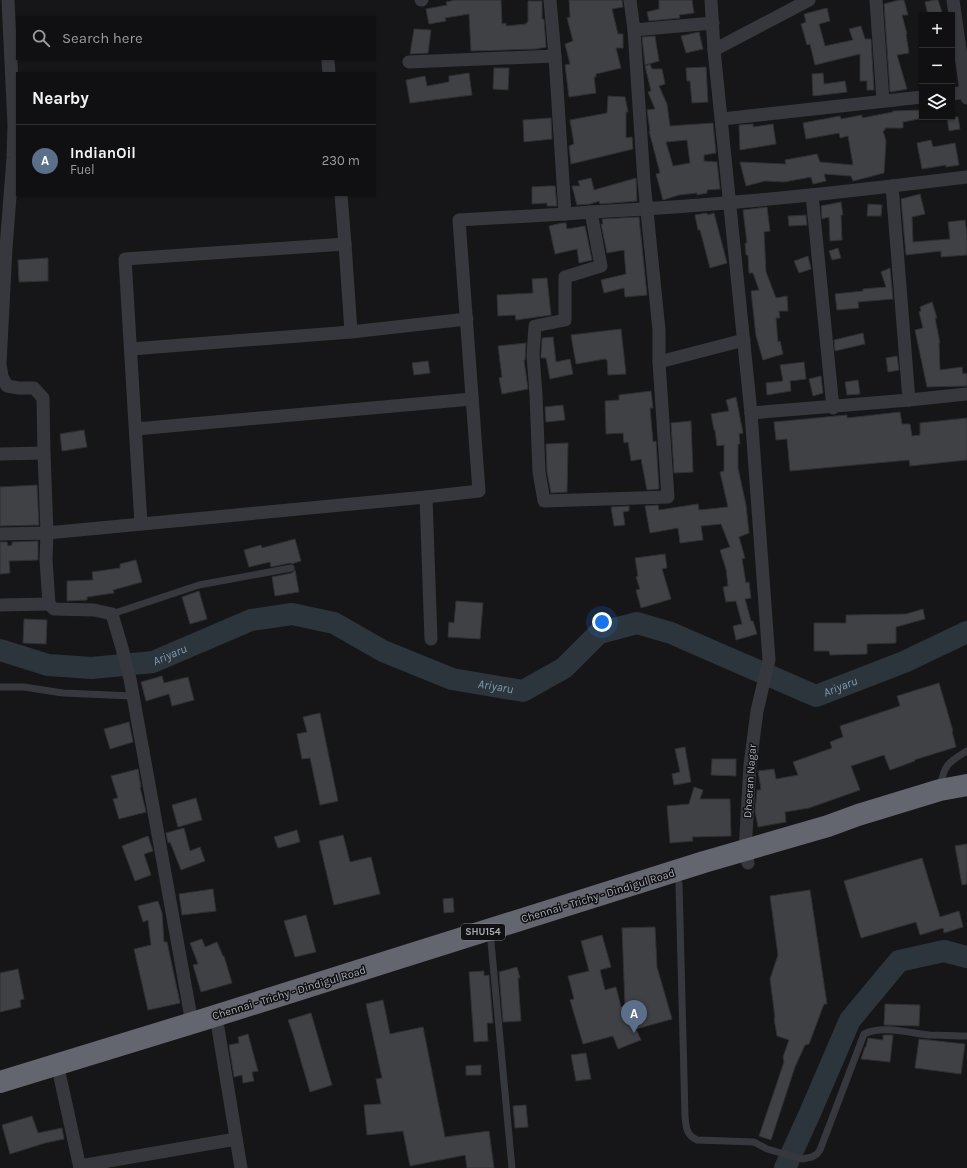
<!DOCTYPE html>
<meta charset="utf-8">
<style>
:root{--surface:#101012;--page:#1e1e20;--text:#f1f3f6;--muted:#9c9d9f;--line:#303032;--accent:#0f766e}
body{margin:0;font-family:Karla,sans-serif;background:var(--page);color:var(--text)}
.controls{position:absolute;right:12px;top:12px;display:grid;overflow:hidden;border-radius:0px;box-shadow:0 1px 3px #0004}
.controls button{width:36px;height:36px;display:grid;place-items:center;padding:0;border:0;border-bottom:1px solid var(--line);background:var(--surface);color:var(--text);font:20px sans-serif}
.you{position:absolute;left:602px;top:622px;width:14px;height:14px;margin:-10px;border:3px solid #fff;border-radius:50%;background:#1a73e8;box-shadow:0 0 0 6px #1a73e833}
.badge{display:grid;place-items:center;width:26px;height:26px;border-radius:50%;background:var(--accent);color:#fff;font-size:13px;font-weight:700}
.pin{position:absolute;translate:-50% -33px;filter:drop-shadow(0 1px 2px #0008)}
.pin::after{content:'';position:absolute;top:21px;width:14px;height:12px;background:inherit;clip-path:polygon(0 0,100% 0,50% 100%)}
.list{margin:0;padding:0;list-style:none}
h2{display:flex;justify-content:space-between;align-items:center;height:52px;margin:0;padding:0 16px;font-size:17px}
h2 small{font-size:13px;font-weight:400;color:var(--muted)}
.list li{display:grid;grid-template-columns:26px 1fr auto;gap:12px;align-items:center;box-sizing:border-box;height:72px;padding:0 16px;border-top:1px solid var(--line)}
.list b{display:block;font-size:15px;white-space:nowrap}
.list p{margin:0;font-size:13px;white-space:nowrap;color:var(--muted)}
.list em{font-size:13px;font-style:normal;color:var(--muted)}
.icon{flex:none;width:22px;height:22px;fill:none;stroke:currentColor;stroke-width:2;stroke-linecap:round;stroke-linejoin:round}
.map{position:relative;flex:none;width:967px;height:1168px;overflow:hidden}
.search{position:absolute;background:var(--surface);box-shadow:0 1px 3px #0004;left:16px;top:16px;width:360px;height:44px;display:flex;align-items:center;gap:10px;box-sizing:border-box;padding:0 14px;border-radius:0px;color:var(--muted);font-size:15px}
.panel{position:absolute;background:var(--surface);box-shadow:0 1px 3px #0004;left:16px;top:72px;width:360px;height:124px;border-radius:0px}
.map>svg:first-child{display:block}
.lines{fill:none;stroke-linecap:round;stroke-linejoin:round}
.river{stroke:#2c353c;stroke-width:22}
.building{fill:#404145;stroke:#303034;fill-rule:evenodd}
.lane{stroke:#37383d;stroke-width:7}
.street{stroke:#37383d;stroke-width:13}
.highway{stroke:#63666e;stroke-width:22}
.labels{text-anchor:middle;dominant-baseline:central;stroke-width:3;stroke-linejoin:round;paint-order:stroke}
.shield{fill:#111113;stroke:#7b7e86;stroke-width:1}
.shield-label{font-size:10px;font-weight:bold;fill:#a8adb8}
.street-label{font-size:11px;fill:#a8adb8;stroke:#111113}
.water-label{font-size:12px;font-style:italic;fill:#7f9bb3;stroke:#111113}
</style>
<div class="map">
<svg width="967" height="1168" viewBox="0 0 967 1168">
<rect width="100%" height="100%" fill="#161618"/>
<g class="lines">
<g class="river">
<path id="s1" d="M 0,650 L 48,665 L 92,668 L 153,662 L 251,620 L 292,614 L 334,623 L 383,651 L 452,679 L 523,691 L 564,668 L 599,633 L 637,623 L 671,633 L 816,696 L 904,662 L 967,632"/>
<polyline points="785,1168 810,1113 850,1020 899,961 944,951 967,957"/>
</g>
</g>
<g class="building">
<polygon points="455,0 501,0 502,24 506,23 506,26 526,24 526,23 528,22 528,1 542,1 542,19 544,19 546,47 536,49 471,51 469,14 445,18 446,21 429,24 426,9 447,5 446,2"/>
<polygon points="569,0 622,0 623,7 612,9 618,34 623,34 623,48 616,48 621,68 596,74 596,77 594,77 596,93 569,97 565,65 570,64 565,44 573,41 567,18 570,17"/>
<polygon points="659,0 692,0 694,13 679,15 680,18 649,21 647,12 659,9"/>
<polygon points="899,0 904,0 908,15 902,15 907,34 906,34 909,53 897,55 907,89 890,92 884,4"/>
<polygon points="934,0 938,0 943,15 928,15 925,2"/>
<polygon points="827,8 830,21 819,24 825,46 853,40 849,29 861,26 865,39 871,39 874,90 867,90 867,81 860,81 860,54 815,65 810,44 807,45 801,24 806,22 804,14"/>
<polygon points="414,29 431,30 428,53 410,54"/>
<polygon points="699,32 703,49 686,53 681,36"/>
<polygon points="655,36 659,61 645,65 642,37"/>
<path d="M 650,64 L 652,69 L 662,69 L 665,84 L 659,86 L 667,104 L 670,126 L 713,123 L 716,153 L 704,155 L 704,161 L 717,162 L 720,189 L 707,190 L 707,193 L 697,195 L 697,193 L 679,195 L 663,200 L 656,174 L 660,173 L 649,131 L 650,131 L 647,110 L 655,109 L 648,92 L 651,91 L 645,66 ZM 687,140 L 690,163 L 673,166 L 666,142 Z"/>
<polygon points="706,67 708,102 692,103 690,81 687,81 686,68"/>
<polygon points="494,68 509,68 508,90 493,89"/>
<polygon points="469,73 472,95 410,103 406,80 425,76 427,86 449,82 449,76"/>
<polygon points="823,73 824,84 845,81 847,92 813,96 812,74"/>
<polygon points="608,96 625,97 628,112 626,112 626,138 632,137 633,149 571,164 569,146 574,144 570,120 607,113"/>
<polygon points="922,110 922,117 929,117 903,122 903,128 885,128 885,130 883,131 886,141 884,173 853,181 851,176 824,174 826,181 813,184 811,177 784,182 765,181 746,186 740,162 786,164 785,160 817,154 820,162 853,165 848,136 840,138 839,133 806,139 803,123 840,116 841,119 862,115 862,118 893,112 893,111"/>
<polygon points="947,117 958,117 960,129 949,131"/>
<polygon points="551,118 552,139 524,142 523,120"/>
<polygon points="753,124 753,127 773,124 776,144 740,150 739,125"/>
<polygon points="931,140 933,147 955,143 959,165 946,167 946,165 922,169 917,143"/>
<polygon points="591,178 594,190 636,178 637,201 600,204 599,201 590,204 577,205 572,186 580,186 578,181"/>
<polygon points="548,186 555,186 557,206 547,206 547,203 532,204 532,187"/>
<polygon points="920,194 925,214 912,217 913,242 950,239 948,222 965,220 967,234 967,255 941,257 941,251 906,255 901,199"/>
<polygon points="841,202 843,215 841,215 842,240 830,241 829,217 822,219 821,206"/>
<polygon points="868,204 882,205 881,216 867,216"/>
<polygon points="767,207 770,231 764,232 766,272 776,298 787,296 788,311 779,311 780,318 776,318 778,342 780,341 783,354 763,360 756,336 751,291 759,290 753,273 749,273 748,255 746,255 745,243 747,243 743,210"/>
<polygon points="707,213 708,215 714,213 727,263 710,268 700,230 698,230 695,215"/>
<polygon points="806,215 807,225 789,226 788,216"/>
<polygon points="639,217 647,295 625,297 624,288 604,293 601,280 626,274 624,250 607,253 601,224 603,224 602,219"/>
<polygon points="562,223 566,223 567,229 585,226 592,260 579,263 577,249 555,254 549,226"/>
<polygon points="838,248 841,258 832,260 829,251"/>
<polygon points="808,256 811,269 799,273 794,261"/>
<polygon points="48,258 48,281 19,282 18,260"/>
<polygon points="890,268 893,299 858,302 859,308 837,310 835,294 863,291 863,289 886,287 881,272"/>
<polygon points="547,278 551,315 516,320 515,315 498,316 497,295 533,293 532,279"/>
<polygon points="932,302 937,318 935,318 940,343 939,343 940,370 962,367 963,374 967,373 967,386 927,387 915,330 923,328 919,312 921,311 920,307"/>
<polygon points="621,329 626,374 608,375 607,360 605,359 576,364 571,335"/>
<polygon points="863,333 865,344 835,351 834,340"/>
<polygon points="553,337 556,362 570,359 573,374 550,379 546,358 541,358 541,355 542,338"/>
<polygon points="526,343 525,360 524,360 528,389 502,394 499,378 502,377 498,346"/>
<polygon points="897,356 899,370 888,372 886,358"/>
<polygon points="428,361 430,373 414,375 412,363"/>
<polygon points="804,362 806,379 790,381 791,391 767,395 766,383 783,381 780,365"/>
<polygon points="821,376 823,393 813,396 809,379"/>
<polygon points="858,380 860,394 847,395 845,382"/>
<polygon points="651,391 653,408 650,408 653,442 656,441 659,489 647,490 641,459 631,461 628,442 624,443 623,433 606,434 605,401 619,400 619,395"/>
<polygon points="736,397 743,433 739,434 740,444 738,444 738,468 746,505 749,533 739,537 745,558 742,559 746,583 749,582 751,598 745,599 751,621 753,621 757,634 736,640 733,626 742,624 736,601 726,602 723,587 728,586 726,569 720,550 730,547 721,524 701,526 703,540 680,543 678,528 650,533 645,506 658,505 659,510 698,504 699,510 728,507 720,472 724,471 724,445 717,446 715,430 714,430 711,414 729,411 726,400"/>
<polygon points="563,405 565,420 546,422 545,407"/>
<polygon points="900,412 902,424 910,424 912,436 920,435 920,423 967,418 967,460 910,466 909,460 790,471 787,439 776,440 774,422 847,415 847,418"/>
<polygon points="691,421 693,472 674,473 671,423"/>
<polygon points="84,430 87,447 62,451 60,434"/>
<polygon points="568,443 567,492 551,493 547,472 546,444"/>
<polygon points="37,485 39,525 0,526 0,487"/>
<polygon points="629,506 629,511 623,512 625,525 614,526 611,507"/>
<polygon points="295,539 301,561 294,563 294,564 290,563 271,567 270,562 249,567 244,550 261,545 262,548"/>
<polygon points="38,541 38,560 9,561 10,573 0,574 0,542 7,542 8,546 12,545 12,542"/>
<polygon points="665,554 667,568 662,569 671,599 641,608 636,590 640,589 636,577 638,576 635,558"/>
<polygon points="136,560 142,582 113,590 114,593 87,597 87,600 67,601 67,581 93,580 92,572 120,568 120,564"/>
<polygon points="295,570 299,592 275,596 272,577 292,573"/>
<polygon points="199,591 207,619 190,624 182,597"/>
<polygon points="456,601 483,603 480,639 448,637 449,622 454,623"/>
<polygon points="923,609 925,619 896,627 896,643 867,644 867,654 830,655 829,651 814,651 814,623 846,623 846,615 906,614"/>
<polygon points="24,619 47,620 46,644 23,643"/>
<polygon points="162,676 164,683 188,677 194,700 172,706 169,694 146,701 141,682"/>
<polygon points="939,683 953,731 952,731 956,747 914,760 915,761 890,770 884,755 851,766 860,790 809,808 785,812 786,822 758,827 755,811 757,790 761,790 758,771 774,769 776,779 798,775 793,762 832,748 830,742 843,737 840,726 900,706 897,696"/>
<polygon points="320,713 338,801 320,805 310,758 302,759 297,734 307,732 303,717"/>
<polygon points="129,722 133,742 110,749 104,729"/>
<polygon points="685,747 691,782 674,785 672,774 680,772 675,749"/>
<polygon points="712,759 736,759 736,776 711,775"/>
<polygon points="138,769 141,787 140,787 146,812 119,819 113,799 118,798 111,776"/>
<polygon points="694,787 703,790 700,799 730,799 731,836 692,837 693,841 670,843 667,806 689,804"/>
<polygon points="196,798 202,820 178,827 172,805"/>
<polygon points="184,828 190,851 200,847 205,861 181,870 170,842 168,843 166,833"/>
<polygon points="297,830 300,842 278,848 274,837"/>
<polygon points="343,835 350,862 371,857 380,894 334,905 319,841"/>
<polygon points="148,836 153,851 144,854 151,875 135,881 122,846"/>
<polygon points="967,844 967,884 962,885 955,846"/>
<polygon points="922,858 940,917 959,911 963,927 944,933 943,928 920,935 916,922 861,938 844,881"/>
<polygon points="213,889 216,911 182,915 179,894"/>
<polygon points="810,890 827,1004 824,1004 809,1044 805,1045 795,1067 771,1140 759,1136 784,1062 783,1057 789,1040 777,1036 774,1018 775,1018 770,979 778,955 770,896"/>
<polygon points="453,898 454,912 444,913 443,899"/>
<polygon points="158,901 162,913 164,942 167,942 180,1003 148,1010 134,949 151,945 148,920 143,922 138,906"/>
<polygon points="306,915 316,952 295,957 284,921"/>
<polygon points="655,927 657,967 672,1019 636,1029 641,1040 618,1049 613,1036 583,1044 570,1000 574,999 568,976 589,971 581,941 602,935 611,967 600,970 605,990 616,987 621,1007 625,1006 622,928"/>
<polygon points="202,939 205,947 217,942 223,956 224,956 232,983 201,992 193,965 198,964 190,943"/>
<polygon points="517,967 520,978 518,978 521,1021 503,1022 499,972"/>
<polygon points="18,969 24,999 20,1000 21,1007 0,1012 0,973"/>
<polygon points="484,971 484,976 489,975 493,1023 487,1023 488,1041 474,1042 469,972"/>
<polygon points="383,1000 390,1034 423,1027 445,1137 489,1131 494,1168 467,1168 465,1155 410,1166 403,1131 367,1135 364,1105 381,1104 376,1079 382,1078 366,1004"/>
<polygon points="885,1004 920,1005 919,1026 884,1025"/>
<polygon points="311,1013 332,1085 310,1092 293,1034 288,1020"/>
<polygon points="248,1034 258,1071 252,1072 254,1081 243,1083 242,1075 234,1077 229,1045 239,1043 238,1037"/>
<polygon points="883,1035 893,1035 890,1062 861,1059 865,1047 866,1047 868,1038 883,1040"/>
<polygon points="919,1039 965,1044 961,1074 915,1068"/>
<polygon points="586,1053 591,1079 576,1081 571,1055"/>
<polygon points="481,1065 481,1075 466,1075 466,1066"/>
<polygon points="526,1105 528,1127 515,1128 513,1106"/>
<polygon points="32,1116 38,1133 62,1128 64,1139 45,1143 10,1154 2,1125"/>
</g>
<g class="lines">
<g class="lane">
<polyline points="112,614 199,585 291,568"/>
<polyline points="0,687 24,687 63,693 133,696"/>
<path d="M 940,788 C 944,765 947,763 967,751"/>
<path d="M 679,884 L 685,1116 C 686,1127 686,1135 697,1140 L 754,1142 L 767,1149 L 802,1159 L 812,1157 L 817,1154 L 820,1150 L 864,1034 C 882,1025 910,1033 929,1035 C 942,1035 954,1036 967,1036"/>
<polyline points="491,942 512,1168"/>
</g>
<g class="street">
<polyline points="8,0 14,125 13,158 6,248 0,364 2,377 7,386 19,388 34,388 43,398 44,453 47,533 426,497"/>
<polyline points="421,0 422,0"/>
<polyline points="550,0 555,56 565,214 591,212"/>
<polyline points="630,0 634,30"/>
<polyline points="711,0 714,50 751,413 769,660 757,711 750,765 745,851 748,863"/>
<polyline points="876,0 883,101"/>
<polyline points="953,0 967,98"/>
<polyline points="714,50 809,0"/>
<polyline points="328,61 329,73"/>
<polyline points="409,62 555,56"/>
<polyline points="952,94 967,92"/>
<polyline points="722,119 922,97"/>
<polyline points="892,186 967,177"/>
<polyline points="341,195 345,244"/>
<polyline points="812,195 833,408"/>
<path d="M 744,340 L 659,362 L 668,497 L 544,501 L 539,472 L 536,395 L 533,355 L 535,326 L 565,320 L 565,277 L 601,266 L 591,212 C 692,207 792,198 892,186 L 909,400 L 751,413"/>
<polyline points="131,349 351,332"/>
<polyline points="659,362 659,330 644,182 634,30 713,23"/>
<polyline points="909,400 967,394"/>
<polyline points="136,429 472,399"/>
<polyline points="0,454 44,453"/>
<polyline points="141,524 125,259 345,244 351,332 467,319"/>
<polyline points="0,534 47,533 46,560 49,604 54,609 94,610 112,614 122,648 130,679 192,1023"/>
<polyline points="0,605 49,604"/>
<polyline points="431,639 426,497 479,491 459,220 565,214"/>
<polyline points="218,1028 241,1168"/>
<polyline points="60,1077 80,1168"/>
<polyline points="80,1166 236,1139"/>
</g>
<polyline class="highway" points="0,1082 202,1020 704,862 828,826 858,815 940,790 967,785"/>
</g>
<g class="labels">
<rect class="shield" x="461" y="924" width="44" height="16" rx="3"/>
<g class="shield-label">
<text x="483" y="932">SHU154</text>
</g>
<g class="street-label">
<text transform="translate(750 781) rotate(-86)">Dheeran Nagar</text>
<text transform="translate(598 896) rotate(-17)">Chennai - Trichy - Dindigul Road</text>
<text transform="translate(289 993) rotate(-17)">Chennai - Trichy - Dindigul Road</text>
</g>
<g class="water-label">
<text stroke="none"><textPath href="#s1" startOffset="174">Ariyaru</textPath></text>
<text stroke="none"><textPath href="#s1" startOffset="522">Ariyaru</textPath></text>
<text stroke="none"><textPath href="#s1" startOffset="905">Ariyaru</textPath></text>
</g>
</g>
</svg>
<div class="controls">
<button>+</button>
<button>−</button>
<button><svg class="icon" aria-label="layers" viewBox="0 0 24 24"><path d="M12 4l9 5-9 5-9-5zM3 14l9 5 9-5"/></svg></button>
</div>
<div class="you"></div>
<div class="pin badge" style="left:634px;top:1033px;background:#5c6f8a">A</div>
<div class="search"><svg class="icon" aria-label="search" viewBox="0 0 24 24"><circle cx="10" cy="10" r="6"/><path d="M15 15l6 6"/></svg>Search here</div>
<section class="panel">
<h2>Nearby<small></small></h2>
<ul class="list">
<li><span class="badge" style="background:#5c6f8a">A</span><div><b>IndianOil</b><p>Fuel</p></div><em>230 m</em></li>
</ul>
</section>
</div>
